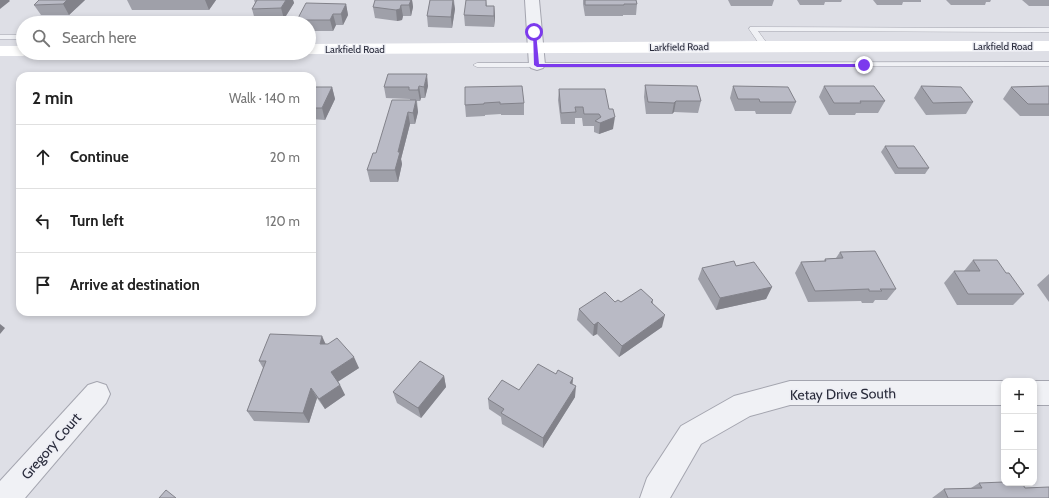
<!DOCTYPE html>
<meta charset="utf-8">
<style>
:root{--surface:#fff;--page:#f6f6f6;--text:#222;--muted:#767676;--line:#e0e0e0}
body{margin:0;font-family:Cabin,sans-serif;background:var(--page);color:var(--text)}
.controls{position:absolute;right:12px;bottom:12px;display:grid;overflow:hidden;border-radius:8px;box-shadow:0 2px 6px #0003}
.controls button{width:36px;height:36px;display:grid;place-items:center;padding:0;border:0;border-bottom:1px solid var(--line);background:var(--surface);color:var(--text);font:20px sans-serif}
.stop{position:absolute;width:12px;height:12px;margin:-9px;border:3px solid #7c3aed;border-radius:50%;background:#fff}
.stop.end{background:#7c3aed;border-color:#fff;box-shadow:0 1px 4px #0008}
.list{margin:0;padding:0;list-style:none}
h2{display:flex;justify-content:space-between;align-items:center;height:52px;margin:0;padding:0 16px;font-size:17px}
h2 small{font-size:13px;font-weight:400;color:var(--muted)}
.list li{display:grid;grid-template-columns:26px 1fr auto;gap:12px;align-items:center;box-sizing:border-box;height:64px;padding:0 16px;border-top:1px solid var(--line)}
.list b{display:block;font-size:15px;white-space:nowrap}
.list em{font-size:13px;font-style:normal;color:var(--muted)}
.icon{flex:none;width:22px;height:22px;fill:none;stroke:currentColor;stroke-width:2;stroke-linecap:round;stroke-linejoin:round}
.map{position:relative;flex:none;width:1049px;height:498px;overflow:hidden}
.search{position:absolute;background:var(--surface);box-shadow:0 2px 6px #0003;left:16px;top:16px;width:300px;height:44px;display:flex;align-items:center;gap:10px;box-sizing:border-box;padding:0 14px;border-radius:22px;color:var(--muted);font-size:15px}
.panel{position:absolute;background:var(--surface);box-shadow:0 2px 6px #0003;left:16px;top:72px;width:300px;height:244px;border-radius:12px}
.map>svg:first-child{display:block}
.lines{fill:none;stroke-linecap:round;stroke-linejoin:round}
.service-casing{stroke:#a4a5af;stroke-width:1}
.minor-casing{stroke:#a4a5af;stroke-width:2}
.service{fill:#f0f1f5;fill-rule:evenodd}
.minor{fill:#f0f1f5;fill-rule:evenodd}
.secondary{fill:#fff;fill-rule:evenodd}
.wall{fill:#9fa0a9}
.shaded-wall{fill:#82828a}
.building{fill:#b9bac5;stroke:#82828a}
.route{fill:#7c3aed}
.labels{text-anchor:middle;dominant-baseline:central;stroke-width:3;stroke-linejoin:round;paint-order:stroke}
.far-street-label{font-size:10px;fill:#292b3b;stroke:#edeef4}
.near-street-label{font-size:14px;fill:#292b3b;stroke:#edeef4}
</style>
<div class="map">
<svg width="1049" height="498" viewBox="0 0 1049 498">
<rect width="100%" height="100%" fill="#dedfe6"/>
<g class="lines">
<g class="service-casing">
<g id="service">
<polygon points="750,27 1049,28 1049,32 758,31 769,46 765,48 762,48 749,29"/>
<rect x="0" y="35" width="23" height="4"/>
<polygon points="1049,62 1049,66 477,67 473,65 477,63"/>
</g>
</g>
<g class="minor-casing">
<g id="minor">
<polygon points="525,0 539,0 545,65 543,68 537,70 531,68 529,65"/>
<polygon points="790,381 1004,381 1004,405 790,405 750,416 701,444 670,498 640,498 647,478 681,426 734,396"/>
<rect x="1034" y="381" width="15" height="24"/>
<polygon points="97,382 106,385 110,394 106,403 25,498 0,498 0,481 88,385"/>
</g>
</g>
<use href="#service" class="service"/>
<use href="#minor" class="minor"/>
<g class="secondary">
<polygon points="765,41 1049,41 1049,51 309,54 306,53 309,53 309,44"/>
<polygon points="0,46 23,46 23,53 29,53 23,56 0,56"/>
</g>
</g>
<g class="wall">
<polygon points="85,0 69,15 41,15 34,5"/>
<polygon points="127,0 216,0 209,10 132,10"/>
<polygon points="254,0 293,0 294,3 284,19 255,20 252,9 255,3"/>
<polygon points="412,0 413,7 411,16 403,16 402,20 397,21 375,18 373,7"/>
<polygon points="430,0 454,0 455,9 452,28 428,27 427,16"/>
<polygon points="486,0 487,6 494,6 495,17 494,27 465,26 464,15"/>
<polygon points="583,0 636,0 637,4 636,15 623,15 623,16 585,16 583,4"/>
<polygon points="728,0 774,0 772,6 731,6"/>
<polygon points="797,0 842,0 841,2 825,2 824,5 800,5"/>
<polygon points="873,0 921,0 921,2 903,2 902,5 877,5"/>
<polygon points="946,0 991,0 990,2 986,2 985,5 951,5"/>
<polygon points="1022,0 1049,0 1049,6 1029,6"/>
<polygon points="346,4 348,15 343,25 336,25 333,31 309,31 309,23 298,23 297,20"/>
<polygon points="645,85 701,101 698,113 674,112 672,114 646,114 644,97"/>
<polygon points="428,86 425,98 421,98 420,101 417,101 418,112 415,124 410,124 401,159 402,164 398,182 370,182 367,170 376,153 410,100 410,99 386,98 384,87"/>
<polygon points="733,86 796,102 791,114 756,114 755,111 735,111 730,98"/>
<polygon points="824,86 885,101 878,113 856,113 855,115 829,115 819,97"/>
<polygon points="921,86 973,102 966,114 926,115 914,98"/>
<polygon points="1049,86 1049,116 1020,116 1003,99 1011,87"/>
<polygon points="312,87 332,87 335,99 325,120 312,119"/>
<polygon points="465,87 524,103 524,115 501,115 501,114 485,115 485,116 466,117 465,105"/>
<polygon points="559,89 609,109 613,129 599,134 594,132 594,126 583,126 582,118 575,118 575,124 561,124 558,100"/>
<polygon points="885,146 929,168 925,174 895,174 881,152"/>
<polygon points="840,252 896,289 887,300 875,300 873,303 862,303 861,301 808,302 795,273 801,262 824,261 825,259 836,258"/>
<polygon points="973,260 1006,273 1024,294 1013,305 957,305 944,283 954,271 964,271"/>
<polygon points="736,266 772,287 766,299 716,310 698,279 702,268"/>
<polygon points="1049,274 1049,302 1037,285"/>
<polygon points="653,300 653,304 662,327 619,357 597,334 593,336 577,320 579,309 615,302 621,302"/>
<polygon points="325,344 359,368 338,381 345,395 325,409 317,398 309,423 254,421 247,411 263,368 259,361"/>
<polygon points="556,374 573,378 572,384 575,397 543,448 502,424 501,417 489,409 488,399 519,390"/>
<polygon points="444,376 446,387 421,418 397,403 393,392"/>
<polygon points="979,483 1025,488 1049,498 932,498 944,489 971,488"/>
</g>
<g class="shaded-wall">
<polygon points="0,0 9,0 10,1 0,9"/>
<polygon points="67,0 85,0 69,15 63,4"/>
<polygon points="205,0 216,0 209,10"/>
<polygon points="286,0 293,0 294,3 284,19 281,8"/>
<polygon points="411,0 412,0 413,7 411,16 409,5"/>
<polygon points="453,0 455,9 452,28 451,17"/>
<polygon points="346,4 348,15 343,25 341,14"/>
<polygon points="401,5 403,16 402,20 397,21 396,10"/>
<polygon points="494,6 495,17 494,27"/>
<polygon points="333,14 336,25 333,31 330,20"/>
<polygon points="427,74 428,86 425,98 424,87"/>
<polygon points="419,86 421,98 420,101 418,90"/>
<polygon points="332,87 335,99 325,120 322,108"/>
<polygon points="416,100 418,112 415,124 413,113"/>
<polygon points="676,101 674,112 672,114 674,103"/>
<polygon points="408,112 410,124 401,159 402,164 398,182 395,170 398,152"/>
<polygon points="615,117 613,129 599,134 600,123"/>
<polygon points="772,287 766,299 716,310 720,298"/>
<polygon points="665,315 662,327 619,357 622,346"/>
<polygon points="598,322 597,334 593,336 594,325"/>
<polygon points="0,324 5,328 0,334"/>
<polygon points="322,336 327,347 320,344"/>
<polygon points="354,357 359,368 336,383 331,372"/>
<polygon points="444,376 446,387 421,418 418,408"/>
<polygon points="573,378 572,389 570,383"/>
<polygon points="340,385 345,395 325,409 319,399"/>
<polygon points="576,386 575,397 543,448 543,438"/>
<polygon points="311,388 317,398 309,423 303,413"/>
</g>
<g class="building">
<polygon points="39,0 67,0 63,4 34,5"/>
<polygon points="257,0 286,0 281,8 252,9"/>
<polygon points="375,0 411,0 409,5 401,5 400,9 396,10 373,7"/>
<polygon points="430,0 453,0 451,17 427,16"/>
<polygon points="466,0 486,0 486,6 494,6 494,16 464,15"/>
<polygon points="585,0 636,0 637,4 624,4 624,5 585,5"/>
<polygon points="306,3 346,4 341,14 333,14 330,20 297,20"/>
<polygon points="183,73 241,74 240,76 180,76"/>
<polygon points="388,74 427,74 424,87 419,86 418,90 409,90 409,87 384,87"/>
<polygon points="645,85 697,86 701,101 676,101 674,103 648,102"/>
<polygon points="522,86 524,103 500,104 500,102 484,103 484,104 465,105 465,87"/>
<polygon points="733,86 788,87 796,102 760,102 759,99 738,99"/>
<polygon points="824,86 874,86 885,101 860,101 861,103 834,103"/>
<polygon points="921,86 961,87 973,102 933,103"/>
<polygon points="1049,86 1049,104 1028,104 1011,87"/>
<polygon points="312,87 332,87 322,108 312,108"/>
<polygon points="559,89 605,89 609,109 613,109 615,117 600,123 595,121 601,117 599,114 584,114 583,107 575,107 576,112 561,113"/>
<polygon points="392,100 416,100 413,113 408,112 398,152 400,152 395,170 367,170 373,153 376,153"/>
<polygon points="885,146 914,146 929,168 898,168"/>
<polygon points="875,251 896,289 880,289 882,291 869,291 869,289 815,291 801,262 826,261 825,259 843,258 840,252"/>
<polygon points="973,260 997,260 1006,273 1009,273 1024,294 968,294 954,271 980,271"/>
<polygon points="734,261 736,266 754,262 772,287 720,298 702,268"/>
<polygon points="641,289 653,300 651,302 665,315 622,346 598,322 594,325 579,309 605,292 615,302 618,300 621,302"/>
<polygon points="270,334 322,336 320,344 328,344 337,338 354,357 331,372 340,385 319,399 311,388 303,413 247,411 266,361 259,361"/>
<polygon points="420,361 444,376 418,408 393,392"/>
<polygon points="538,364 556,374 558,370 573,378 570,383 576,386 543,438 501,413 504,409 488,399 502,380 519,390"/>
<polygon points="1004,482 1004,483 1022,483 1025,488 1049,487 1049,498 948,498 944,489 982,488 979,483"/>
<polygon points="166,490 176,498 159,498"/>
</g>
<polygon class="route" points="533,31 536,32 539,64 864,64 866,65 864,67 537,67 534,65"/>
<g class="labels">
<g class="far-street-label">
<text x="1003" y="46">Larkfield Road</text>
<text transform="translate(679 47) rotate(-1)">Larkfield Road</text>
<text x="355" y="49">Larkfield Road</text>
</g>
<g class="near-street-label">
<text transform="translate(843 394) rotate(-1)">Ketay Drive South</text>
<text transform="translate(51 446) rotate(-49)">Gregory Court</text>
</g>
</g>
</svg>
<div class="controls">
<button>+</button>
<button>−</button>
<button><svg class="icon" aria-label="locate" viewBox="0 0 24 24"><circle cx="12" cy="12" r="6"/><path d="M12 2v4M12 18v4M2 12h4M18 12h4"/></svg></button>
</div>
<div class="stop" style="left:534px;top:32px"></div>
<div class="stop end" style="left:864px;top:65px"></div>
<div class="search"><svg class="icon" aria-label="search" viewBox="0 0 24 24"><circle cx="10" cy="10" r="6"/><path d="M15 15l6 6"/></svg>Search here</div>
<section class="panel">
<h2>2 min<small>Walk · 140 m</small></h2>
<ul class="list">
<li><svg class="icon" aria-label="ahead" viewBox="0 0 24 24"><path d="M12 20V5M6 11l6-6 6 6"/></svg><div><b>Continue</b></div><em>20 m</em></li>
<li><svg class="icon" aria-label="left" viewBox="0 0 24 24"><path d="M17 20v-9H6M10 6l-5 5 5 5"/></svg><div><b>Turn left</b></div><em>120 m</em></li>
<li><svg class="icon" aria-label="arrive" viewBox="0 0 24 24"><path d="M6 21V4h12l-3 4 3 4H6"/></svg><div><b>Arrive at destination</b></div></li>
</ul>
</section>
</div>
